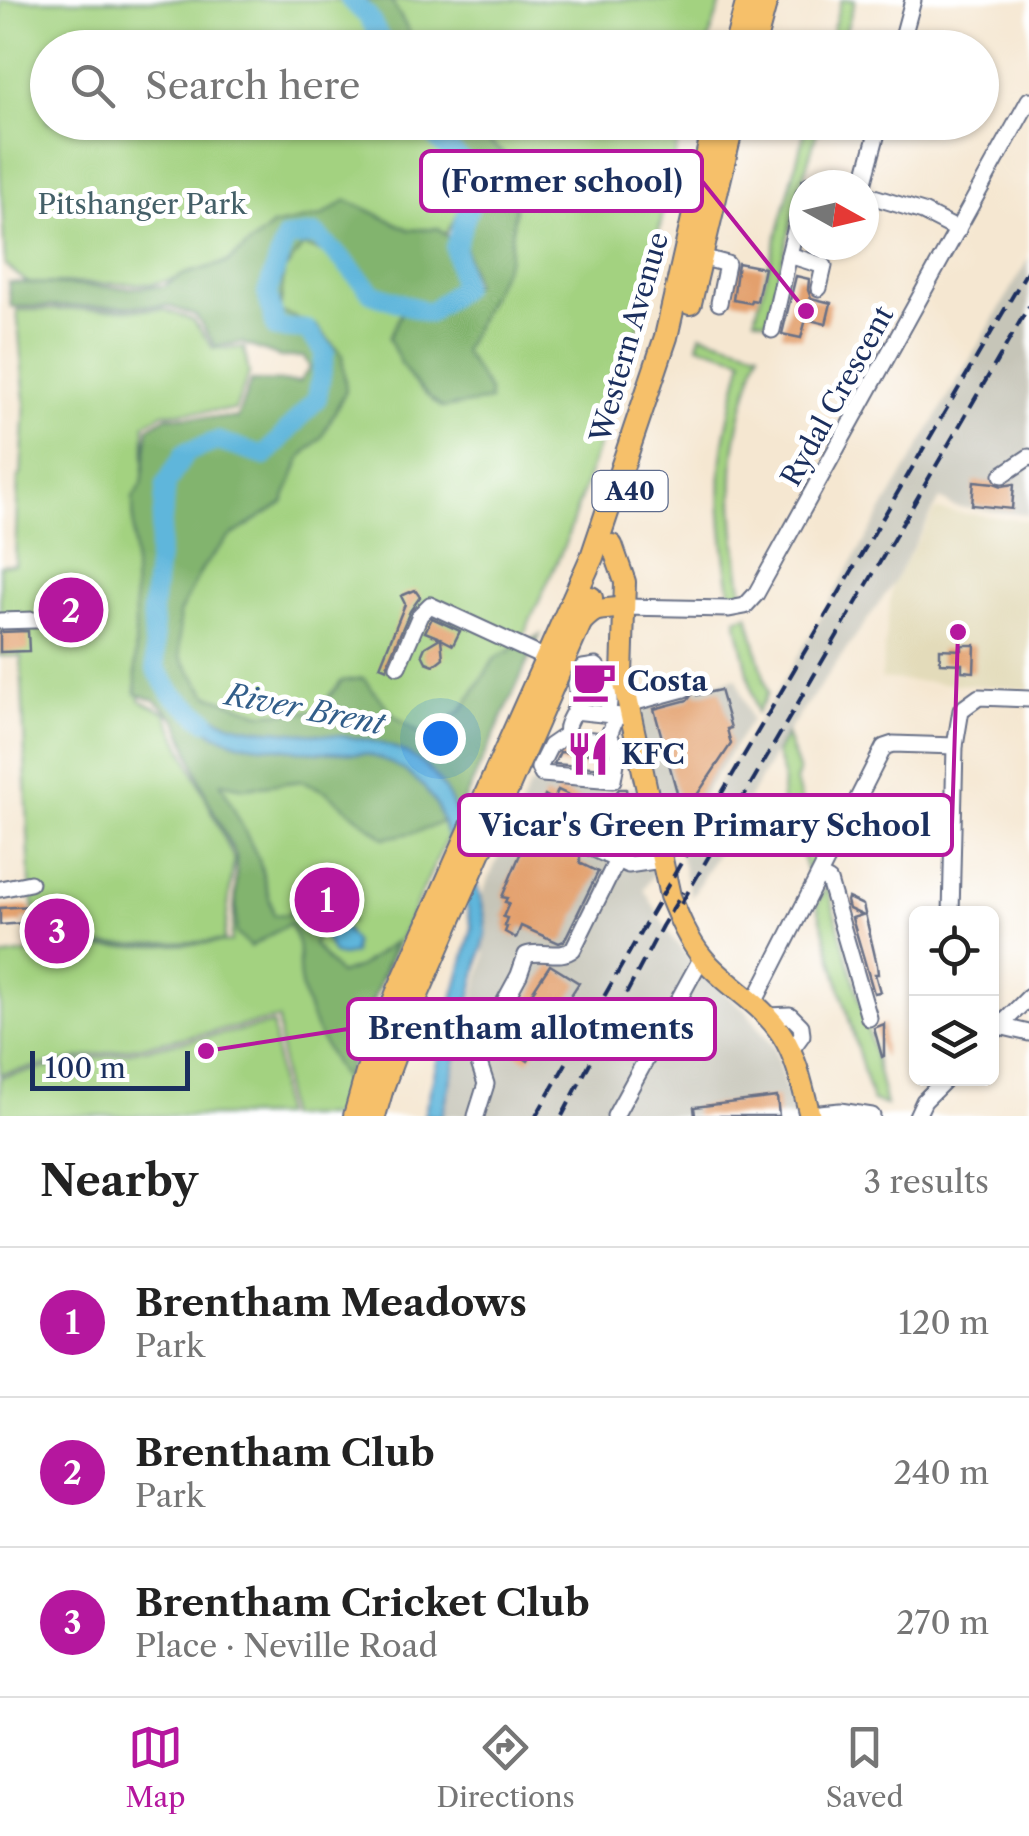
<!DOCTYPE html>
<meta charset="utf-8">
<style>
:root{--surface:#fff;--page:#f2f2f2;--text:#222;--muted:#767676;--line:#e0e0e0;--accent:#b5179e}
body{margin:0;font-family:"Libre Caslon Text",serif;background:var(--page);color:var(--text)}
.controls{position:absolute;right:30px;bottom:30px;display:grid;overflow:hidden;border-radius:15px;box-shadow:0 2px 8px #0004}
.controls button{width:90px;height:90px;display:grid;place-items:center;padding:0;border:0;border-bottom:2px solid var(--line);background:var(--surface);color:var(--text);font:50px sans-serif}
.compass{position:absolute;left:789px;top:170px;width:90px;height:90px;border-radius:50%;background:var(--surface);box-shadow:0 2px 8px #0004;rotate:98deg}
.scale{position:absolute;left:30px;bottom:25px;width:160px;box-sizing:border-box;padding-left:10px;border:5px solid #1b2f5e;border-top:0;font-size:28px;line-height:35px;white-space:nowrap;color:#1b2f5e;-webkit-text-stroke:8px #fff;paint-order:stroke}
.you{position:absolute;left:440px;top:738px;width:35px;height:35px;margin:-25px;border:8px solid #fff;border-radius:50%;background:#1a73e8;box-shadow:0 0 0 15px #1a73e833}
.badge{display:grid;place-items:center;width:65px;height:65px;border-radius:50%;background:var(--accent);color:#fff;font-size:32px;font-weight:700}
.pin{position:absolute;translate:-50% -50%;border:5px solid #fff;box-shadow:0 2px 10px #0006}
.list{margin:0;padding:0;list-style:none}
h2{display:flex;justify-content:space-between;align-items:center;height:130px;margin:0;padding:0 40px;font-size:42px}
h2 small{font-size:32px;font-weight:400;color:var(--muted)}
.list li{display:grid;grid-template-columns:65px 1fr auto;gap:30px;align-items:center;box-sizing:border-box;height:150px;padding:0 40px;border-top:2px solid var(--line)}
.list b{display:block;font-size:38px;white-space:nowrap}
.list p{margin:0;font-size:32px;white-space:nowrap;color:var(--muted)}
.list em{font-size:32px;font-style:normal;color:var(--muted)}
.icon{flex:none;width:55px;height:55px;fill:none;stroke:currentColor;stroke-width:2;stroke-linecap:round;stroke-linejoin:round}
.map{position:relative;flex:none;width:1029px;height:1116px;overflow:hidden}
.search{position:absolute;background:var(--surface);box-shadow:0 2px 8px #0004;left:30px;right:30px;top:30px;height:110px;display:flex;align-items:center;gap:25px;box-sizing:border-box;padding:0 35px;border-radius:55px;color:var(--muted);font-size:38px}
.sheet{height:580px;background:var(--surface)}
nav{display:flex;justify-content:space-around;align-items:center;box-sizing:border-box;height:140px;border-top:2px solid var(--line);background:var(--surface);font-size:28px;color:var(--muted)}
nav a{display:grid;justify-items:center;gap:5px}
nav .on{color:var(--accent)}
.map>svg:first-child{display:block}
.built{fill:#e3dbba}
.industrial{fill:#c6c5b8}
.green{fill:#a3d280;stroke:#5f806f;stroke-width:2.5}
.forest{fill:#82b46e;stroke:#4e7266;stroke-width:2.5}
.water{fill:#5eb6db;stroke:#3c729c;stroke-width:2.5}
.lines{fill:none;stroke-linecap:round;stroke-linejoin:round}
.river{stroke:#5eb6db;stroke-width:20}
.building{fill:#e3a06d}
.minor-casing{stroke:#676f86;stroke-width:19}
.major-casing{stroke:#676f86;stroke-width:24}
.highway-casing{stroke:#676f86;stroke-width:26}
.minor{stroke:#fff;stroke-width:15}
.major{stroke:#f6c06b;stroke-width:20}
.highway{stroke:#f6c06b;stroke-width:22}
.rail{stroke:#1b2f5e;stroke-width:4;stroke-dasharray:15 8;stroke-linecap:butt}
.labels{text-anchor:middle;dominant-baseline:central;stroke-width:10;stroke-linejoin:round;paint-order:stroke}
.shield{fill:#fff;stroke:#5f6d8e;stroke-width:2.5}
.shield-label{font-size:25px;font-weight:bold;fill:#1b2f5e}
.park-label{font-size:28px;fill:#446068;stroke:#fff}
.street-label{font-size:28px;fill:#1b2f5e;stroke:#fff}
.poi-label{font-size:28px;font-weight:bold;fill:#1b2f5e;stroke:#fff;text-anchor:start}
.water-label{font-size:30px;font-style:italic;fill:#325e8a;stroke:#fff}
.leader{fill:none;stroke:#b5179e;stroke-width:4}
.callout-dot{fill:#b5179e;stroke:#fff;stroke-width:4}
.callout{fill:#fff;stroke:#b5179e;stroke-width:4}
.callout-label{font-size:30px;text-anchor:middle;font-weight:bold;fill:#1b2f5e}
</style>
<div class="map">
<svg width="1029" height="1116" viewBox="0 0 1029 1116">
<rect width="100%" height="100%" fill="#fff"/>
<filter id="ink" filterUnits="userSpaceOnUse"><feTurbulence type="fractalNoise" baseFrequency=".01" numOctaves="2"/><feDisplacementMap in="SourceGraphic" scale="20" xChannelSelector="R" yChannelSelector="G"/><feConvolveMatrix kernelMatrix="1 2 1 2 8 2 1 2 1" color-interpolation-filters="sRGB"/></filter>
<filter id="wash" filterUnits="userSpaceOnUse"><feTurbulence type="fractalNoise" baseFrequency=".0048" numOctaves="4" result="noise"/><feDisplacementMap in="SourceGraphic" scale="40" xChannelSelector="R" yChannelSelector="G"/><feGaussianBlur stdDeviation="2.25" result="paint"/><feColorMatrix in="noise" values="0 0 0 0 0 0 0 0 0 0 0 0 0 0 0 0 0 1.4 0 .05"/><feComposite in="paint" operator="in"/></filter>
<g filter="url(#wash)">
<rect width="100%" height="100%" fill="#f5e7d1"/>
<polygon class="built" points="936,510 1029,521 1029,689 881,679 892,585"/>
<g class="industrial">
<polygon points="1029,258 1029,515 955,507 940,499 892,585 786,734 691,898 678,846 780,687"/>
<polygon points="737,678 751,720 644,889 673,939 700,971 747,1012 774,1048 794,1116 442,1116 485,956 476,908 530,785 601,791 645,786 628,701"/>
</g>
<g class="green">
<polygon points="0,0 339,0 363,20 379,47 48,48 48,122 422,123 435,145 457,166 466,198 444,238 295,224 231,268 151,284 28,283 5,265 0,167"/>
<polygon points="375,0 722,0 706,48 408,47"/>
<polygon points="841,0 855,0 841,47 828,47"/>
<polygon points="460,123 682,123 639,326 565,544 460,775 203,714 156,678 161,609 331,353 278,324 274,280 309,239 327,251 433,337 485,294 494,212"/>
<polygon points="807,123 820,123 800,187 767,322 755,318"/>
<polygon points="163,309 193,320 213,348 244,348 249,374 235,410 164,413 145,424 140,700 166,713 234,859 224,941 41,948 30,883 21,656 0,656 0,565 15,564 18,476 21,475 25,402 17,310"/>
<path d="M 701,334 L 759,351 C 749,385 737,421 734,456 C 730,503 736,549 743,595 L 731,598 C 724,550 716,499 723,450 C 727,419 736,389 743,358 L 698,345 Z"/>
<polygon points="748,615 768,693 757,713 736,619"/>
<polygon points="183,725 413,785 450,831 376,992 350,1066 337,1116 286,1116 278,1019 0,1074 0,957 37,951 231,942 239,856"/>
<polygon points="786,734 799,773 796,781 816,855 807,872 800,848 781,816 783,776 776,753"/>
<polygon points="827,885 870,1038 886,1105 872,1101 817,905"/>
<polygon points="273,1024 282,1116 0,1116 0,1077"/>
</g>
<g class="forest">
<polygon points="365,0 391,0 418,47 395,47"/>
<path d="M 433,123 L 467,123 L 504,154 L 515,208 L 509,258 L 463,351 L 489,391 L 490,401 L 442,408 C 411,382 405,375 389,338 L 403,308 L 377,298 L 322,252 L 303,246 L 284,271 L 280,312 L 316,325 L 342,355 L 346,390 L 322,437 L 302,456 L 283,503 L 228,538 L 203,567 L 179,614 L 180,657 L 208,695 L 261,713 L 316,711 L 342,681 L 363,678 L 396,717 L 424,736 L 462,710 L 495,658 L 540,635 L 464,801 C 444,829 416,833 384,838 L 325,791 L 302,781 L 244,788 L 221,783 L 259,860 L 274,915 L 289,914 L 307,881 L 324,884 L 351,921 L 329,922 L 313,944 L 339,974 L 359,967 L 394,942 L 344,1081 C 327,1051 308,1019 301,985 C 295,958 306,951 289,924 L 250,947 L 236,933 L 236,856 L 206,796 L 177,720 L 155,700 L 136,694 L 133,497 L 142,484 L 149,427 L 168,416 L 237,418 L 251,381 L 299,382 L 310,368 L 304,357 L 280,357 L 242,343 L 215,346 L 196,316 L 168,306 L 11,307 L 8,282 L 129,288 L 164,286 L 185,274 L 228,262 L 272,226 L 322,216 L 347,200 L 410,230 L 439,228 L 460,249 L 468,284 L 466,286 L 474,285 L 457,214 L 481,193 L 469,161 L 445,143 Z"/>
</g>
<g class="water">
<path d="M 189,697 C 197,703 205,711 214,716 C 234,728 258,729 281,731 C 345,738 415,731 450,799 C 458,815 462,833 466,851 C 473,878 486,905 486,933 L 442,1116 L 424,1116 L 443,1037 L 438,1034 L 449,1014 L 472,928 L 456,863 L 437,806 L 423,786 L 405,771 L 385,760 L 366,754 L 303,751 L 239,743 L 216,735 L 180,710 Z"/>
<polygon points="332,926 344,928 354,942 353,954 342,956 333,954 325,937"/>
</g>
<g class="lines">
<g class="river">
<polyline points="350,0 368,16 385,48"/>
<polyline points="206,720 173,695 156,669 152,611 166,484 185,453 217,441 265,456 317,398 325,352 307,330 276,328 267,293 286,238 316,235 343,260 372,293 429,313 462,287 455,247 472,199 463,162 439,141 427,122"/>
</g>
</g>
<g id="blocks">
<g class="building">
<polygon points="738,263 764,268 757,301 751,300 750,303 733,300"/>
<polygon points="796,276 809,279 808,290 811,298 831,303 826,324 806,319 801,338 782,334"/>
<polygon points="974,481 994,483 1002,486 1014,484 1012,509 972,505"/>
<polygon points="415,590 420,597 410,611 388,662 387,669 380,666 405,604 401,596"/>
<polygon points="432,618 460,631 453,645 441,639 443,658 434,665 426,662 422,654 425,647 440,638 425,632"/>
<polygon points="28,631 29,651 0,652 0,632"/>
<polygon points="962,645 975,645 974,672 962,671 962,664 940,663 940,649 962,650"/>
<polygon points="695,690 697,695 720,690 731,728 727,729 731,744 687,810 681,807 654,709 688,700"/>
<polygon points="560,752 606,755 604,768 554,764"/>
<polygon points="619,789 626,789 633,833 624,842 552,811 539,843 560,852 566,848 580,855 580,863 598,872 564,941 559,943 521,926 516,938 505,932 507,927 504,926 507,918 503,917 509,903 505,902 507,898 502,897 545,795 554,800 558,790 613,815 610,794 616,793"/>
<polygon points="848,898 863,905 877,965 878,974 875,974 880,992 874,993 852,918 862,915 849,909 847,901"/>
<polygon points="30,906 31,918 23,919 23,923 0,925 0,908"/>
<polygon points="48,923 68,928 66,938 46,933"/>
<polygon points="550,965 579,983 528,1061 496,1040 520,996 527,1000"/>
<polygon points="884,1024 884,1056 882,1057 874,1028"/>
<polygon points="777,1097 779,1116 695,1116 694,1107"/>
</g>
</g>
</g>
<g filter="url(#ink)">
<use href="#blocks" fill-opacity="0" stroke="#676f86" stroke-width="2.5"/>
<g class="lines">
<g class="minor-casing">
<g id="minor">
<polyline points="900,48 913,0"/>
<polyline points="809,185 821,185"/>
<polyline points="863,185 880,122"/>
<polyline points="804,194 789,255 824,266 819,288"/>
<polyline points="864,194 923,212 958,230"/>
<polyline points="701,257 727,264 719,303"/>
<polyline points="772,330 789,255"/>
<polyline points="1002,475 1029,457"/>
<polyline points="623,607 729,609 745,606 756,594 1029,100"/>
<polyline points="0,621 68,619"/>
<polyline points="398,666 420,615 430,605 547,659"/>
<polyline points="628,704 684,689"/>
<path d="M 580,711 L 576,684 L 583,668 L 596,666 C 608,680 612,696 607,714"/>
<path d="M 616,717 L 609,735 L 604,741 L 571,738 C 561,731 570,720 574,711 L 630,717"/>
<polyline points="566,735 550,746 539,768 542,774 613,780 618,752 609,735"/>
<polyline points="557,832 628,865 661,860"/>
<polyline points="820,876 829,881 869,1018"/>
<polyline points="0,889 30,883"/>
<polyline points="951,914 955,746 961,710 979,697 1029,699"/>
<polyline points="754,1003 884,747 893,744 955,746"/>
<polyline points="768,1016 790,1015 801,1026 802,1035 791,1050"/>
<polyline points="999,1026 1029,1033"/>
<polyline points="992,1034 1029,997"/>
<polyline points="810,1114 840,1111 872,1116"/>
<path d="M 476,1116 L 486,1084 L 478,1060 L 481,1045 L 519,975 L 526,955 C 542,949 560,960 573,949 L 617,860"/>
<polyline points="615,1116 702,957"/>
<polyline points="917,1116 924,1101 947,1078"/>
</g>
</g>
<g class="major-casing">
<g id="major">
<path d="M 612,545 L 625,582 L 622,675 L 670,896 C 679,918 688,940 703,958 C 727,987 762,1003 782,1035 C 797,1058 803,1089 810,1116"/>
<path d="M 579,625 C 599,603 599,612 623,607"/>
</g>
</g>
<g class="highway-casing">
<g id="highway">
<polyline points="735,48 748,0"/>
<polyline points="753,48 766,0"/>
<polyline points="690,303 733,122"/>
<polyline points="355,1116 367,1073 397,994 592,557 666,337 715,122"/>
<polyline points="374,1116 382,1088 413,1004 591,598"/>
</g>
</g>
<use href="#minor" class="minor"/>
<use href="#major" class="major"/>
<use href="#highway" class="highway"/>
<g class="rail">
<polyline points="681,904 1029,306"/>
<polyline points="536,1116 650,916 1029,268"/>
<polyline points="562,1116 662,926 683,892"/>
</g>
</g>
</g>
<defs>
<g id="cafe-bare" transform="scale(3.45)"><path d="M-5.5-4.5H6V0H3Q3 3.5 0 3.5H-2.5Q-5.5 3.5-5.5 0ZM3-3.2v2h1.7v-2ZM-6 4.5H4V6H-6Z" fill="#b5179e" stroke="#fff" stroke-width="2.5" paint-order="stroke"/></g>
<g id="restaurant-bare" transform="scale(3.45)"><path d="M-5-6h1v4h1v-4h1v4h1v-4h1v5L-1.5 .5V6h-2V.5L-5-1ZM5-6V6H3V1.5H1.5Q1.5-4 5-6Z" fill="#b5179e" stroke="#fff" stroke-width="2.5" paint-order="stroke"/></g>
</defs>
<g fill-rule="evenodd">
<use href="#cafe-bare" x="594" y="681"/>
<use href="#restaurant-bare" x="588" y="754"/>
</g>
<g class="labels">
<rect class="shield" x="592.5" y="471" width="75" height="40" rx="8"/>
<g class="shield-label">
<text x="630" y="491">A40</text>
</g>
<g class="park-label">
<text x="142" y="204">Pitshanger Park</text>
</g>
<g class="street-label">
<text transform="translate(629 337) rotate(-74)">Western Avenue</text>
<text transform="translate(837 396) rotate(-61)">Rydal Crescent</text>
</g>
<g class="poi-label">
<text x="627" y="681">Costa</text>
<text x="621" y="754">KFC</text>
</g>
<g class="water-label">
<text transform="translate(305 709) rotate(11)">River Brent</text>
</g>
</g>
<path class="leader" d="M806 311L702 181M958 632L952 825M206 1051L348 1029"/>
<g class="callout-dot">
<circle cx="806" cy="311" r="10"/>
<circle cx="958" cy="632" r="10"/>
<circle cx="206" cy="1051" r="10"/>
</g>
<g class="callout">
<rect x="421" y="151" width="281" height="60" rx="10"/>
<rect x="459" y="795" width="493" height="60" rx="10"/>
<rect x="348" y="999" width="367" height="60" rx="10"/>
</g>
<g class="callout-label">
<text x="562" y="192">(Former school)</text>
<text x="705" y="836">Vicar's Green Primary School</text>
<text x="531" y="1039">Brentham allotments</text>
</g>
</svg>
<div class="controls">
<button><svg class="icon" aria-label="locate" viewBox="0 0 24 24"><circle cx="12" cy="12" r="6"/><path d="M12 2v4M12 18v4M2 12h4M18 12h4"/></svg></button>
<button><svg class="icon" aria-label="layers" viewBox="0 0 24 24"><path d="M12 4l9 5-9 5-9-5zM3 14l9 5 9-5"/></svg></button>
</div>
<svg class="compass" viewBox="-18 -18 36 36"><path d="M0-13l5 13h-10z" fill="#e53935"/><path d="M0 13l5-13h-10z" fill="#767676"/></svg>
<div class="scale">100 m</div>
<div class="you"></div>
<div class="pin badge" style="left:327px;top:900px">1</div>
<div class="pin badge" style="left:71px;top:610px">2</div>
<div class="pin badge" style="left:57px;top:931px">3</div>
<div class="search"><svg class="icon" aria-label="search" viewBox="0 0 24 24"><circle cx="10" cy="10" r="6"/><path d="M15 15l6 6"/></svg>Search here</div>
</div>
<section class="sheet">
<h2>Nearby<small>3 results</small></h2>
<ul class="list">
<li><span class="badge">1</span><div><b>Brentham Meadows</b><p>Park</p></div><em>120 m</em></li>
<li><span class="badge">2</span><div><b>Brentham Club</b><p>Park</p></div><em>240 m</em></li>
<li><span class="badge">3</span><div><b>Brentham Cricket Club</b><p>Place · Neville Road</p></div><em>270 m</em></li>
</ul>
</section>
<nav>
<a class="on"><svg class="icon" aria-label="map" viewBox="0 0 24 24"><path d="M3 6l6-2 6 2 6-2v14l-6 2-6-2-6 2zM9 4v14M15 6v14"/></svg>Map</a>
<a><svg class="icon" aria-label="directions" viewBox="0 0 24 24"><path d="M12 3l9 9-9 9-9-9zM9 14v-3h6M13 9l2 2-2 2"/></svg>Directions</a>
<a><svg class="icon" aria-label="saved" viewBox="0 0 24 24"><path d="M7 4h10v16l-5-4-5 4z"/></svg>Saved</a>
</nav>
